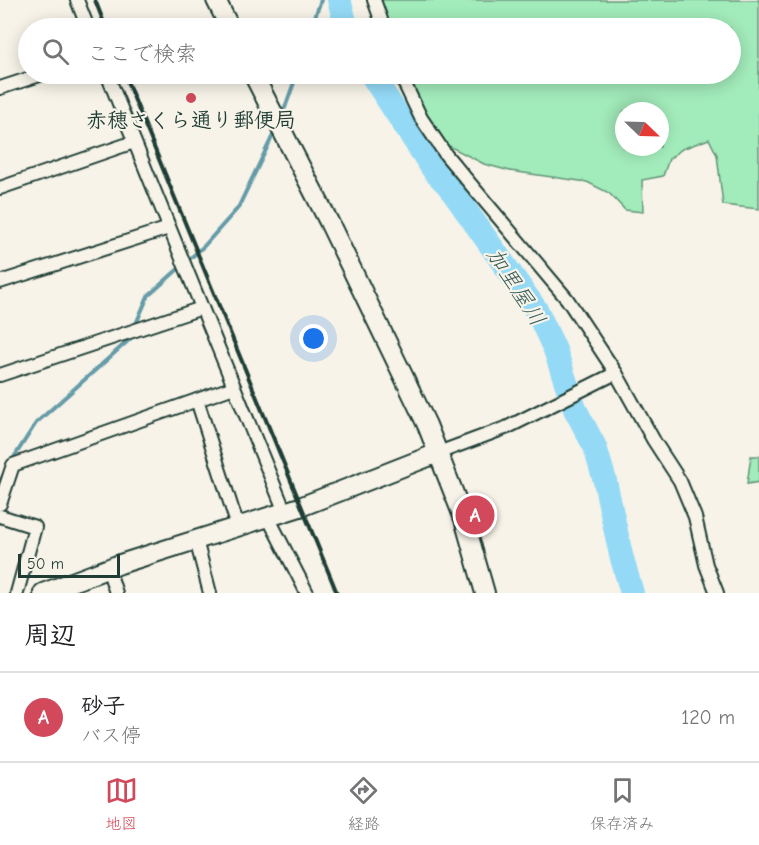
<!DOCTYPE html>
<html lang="ja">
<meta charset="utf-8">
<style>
:root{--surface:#fff;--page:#f6f6f6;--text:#202124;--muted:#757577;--line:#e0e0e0;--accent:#d1495b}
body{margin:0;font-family:"Comic Neue","Klee One",sans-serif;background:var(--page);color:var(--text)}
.compass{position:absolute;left:615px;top:102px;width:54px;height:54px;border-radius:50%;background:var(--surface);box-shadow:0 3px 15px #0003;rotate:113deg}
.scale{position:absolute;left:18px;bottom:15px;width:102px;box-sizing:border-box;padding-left:6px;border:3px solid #1f3d34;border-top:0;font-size:16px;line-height:21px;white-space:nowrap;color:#1f3d34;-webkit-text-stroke:4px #f7f3e8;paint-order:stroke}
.you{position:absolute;left:314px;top:339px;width:21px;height:21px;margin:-15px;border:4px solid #fff;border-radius:50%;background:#1a73e8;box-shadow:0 0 0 9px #1a73e833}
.badge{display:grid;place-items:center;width:39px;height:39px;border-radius:50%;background:var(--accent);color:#fff;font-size:20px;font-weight:700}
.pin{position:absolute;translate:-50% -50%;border:3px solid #fff;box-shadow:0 2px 6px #0006}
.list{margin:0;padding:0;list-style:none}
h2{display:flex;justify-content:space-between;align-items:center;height:78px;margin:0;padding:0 24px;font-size:26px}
h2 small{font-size:20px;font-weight:400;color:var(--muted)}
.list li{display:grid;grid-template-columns:39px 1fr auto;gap:18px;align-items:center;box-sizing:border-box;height:90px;padding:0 24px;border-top:2px solid var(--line)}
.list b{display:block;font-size:22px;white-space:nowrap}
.list p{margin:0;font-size:20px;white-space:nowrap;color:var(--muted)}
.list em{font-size:20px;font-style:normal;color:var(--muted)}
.icon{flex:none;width:33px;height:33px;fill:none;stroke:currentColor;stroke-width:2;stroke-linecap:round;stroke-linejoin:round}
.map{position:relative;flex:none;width:759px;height:593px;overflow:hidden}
.search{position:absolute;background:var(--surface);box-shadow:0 3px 15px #0003;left:18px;right:18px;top:18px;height:66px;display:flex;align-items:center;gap:15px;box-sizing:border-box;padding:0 21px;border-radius:33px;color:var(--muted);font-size:22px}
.sheet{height:168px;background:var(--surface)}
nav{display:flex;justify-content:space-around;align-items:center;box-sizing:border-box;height:84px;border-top:2px solid var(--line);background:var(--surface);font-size:16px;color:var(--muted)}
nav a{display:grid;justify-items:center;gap:3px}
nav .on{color:var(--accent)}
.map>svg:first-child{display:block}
.green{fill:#a2ebba;stroke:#609477;stroke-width:1.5;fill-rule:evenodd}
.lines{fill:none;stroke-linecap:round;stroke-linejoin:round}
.stream{stroke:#659ba8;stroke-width:4}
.river{stroke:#94daf6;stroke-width:24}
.street-casing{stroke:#1f3d34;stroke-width:16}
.secondary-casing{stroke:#1f3d34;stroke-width:22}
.street{stroke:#f7f3e8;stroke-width:12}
.secondary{stroke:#f7f3e8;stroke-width:18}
.rail{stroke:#1f3d34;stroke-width:4}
.poi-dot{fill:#d1495b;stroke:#f7f3e8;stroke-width:2}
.labels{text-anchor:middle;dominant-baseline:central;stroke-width:4.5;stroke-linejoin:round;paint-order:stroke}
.poi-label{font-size:21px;font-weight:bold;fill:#1f3d34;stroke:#f7f3e8}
.water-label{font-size:22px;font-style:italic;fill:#365c5b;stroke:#f7f3e8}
</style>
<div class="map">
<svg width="759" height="593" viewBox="0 0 759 593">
<rect width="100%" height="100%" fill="#f7f3e8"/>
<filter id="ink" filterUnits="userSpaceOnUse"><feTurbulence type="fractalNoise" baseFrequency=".0167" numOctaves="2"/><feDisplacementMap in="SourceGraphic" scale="12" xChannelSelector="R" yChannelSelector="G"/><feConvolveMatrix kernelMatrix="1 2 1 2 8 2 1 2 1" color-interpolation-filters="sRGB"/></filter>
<g filter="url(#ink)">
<g class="green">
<path d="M 377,0 L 759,0 L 759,209 L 723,205 L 717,155 L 709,139 L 682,149 L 669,159 L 663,176 L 642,180 L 643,212 L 625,210 L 609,193 L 587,182 L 510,171 L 484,164 L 447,145 L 436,135 L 404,74 L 730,74 L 730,28 L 388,28 ZM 624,111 L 660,111 L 660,147 L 624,147 Z"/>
<polygon points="751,456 759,456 759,482 747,484"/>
</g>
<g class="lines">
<g class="stream">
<polyline points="311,28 321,0"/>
<polyline points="282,116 297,74"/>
<polyline points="135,326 148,296 204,246 238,208 275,131"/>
<polyline points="11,462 36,423 129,340 131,336"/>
<polyline points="0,481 6,471"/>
</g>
<g class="river">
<polyline points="339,0 347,28"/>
<polyline points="371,74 435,172 448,185 537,311 555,350 575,409 595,447 605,481 621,555 632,593"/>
</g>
<g class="street-casing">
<g id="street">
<polyline points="77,0 88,28"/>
<polyline points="374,0 384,28"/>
<polyline points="107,74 285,512"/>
<polyline points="400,74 421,118 446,155 567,299 616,373 654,441 680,481 695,517 706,565 717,593"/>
<polyline points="0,88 43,74"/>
<polyline points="0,188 134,142"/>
<polyline points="0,282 169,228"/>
<polyline points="0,375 202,308"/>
<polyline points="197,400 238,527"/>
<polyline points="438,453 508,427 616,373"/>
<polyline points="0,504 13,465 234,387"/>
<polyline points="0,516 35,527 17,593"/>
<polyline points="268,517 307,593"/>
<polyline points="196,540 210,593"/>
<polyline points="108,568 116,593"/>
</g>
</g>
<g class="secondary-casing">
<g id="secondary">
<polyline points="216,0 230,28"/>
<polyline points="253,74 329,222 427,425 464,519 485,593"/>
<polyline points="43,593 120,564 300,507 438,453"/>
</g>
</g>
<use href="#street" class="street"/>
<use href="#secondary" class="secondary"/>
<g class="rail">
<polyline points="95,0 106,28"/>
<polyline points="124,74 337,593"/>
</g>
</g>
</g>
<circle class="poi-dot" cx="191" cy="98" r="6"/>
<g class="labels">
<g class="poi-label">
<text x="191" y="120">赤穂さくら通り郵便局</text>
</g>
<g class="water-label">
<text transform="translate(516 287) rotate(57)">加里屋川</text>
</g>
</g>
</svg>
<svg class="compass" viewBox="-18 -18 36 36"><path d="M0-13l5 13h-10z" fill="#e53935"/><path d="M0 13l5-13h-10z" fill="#757577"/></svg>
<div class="scale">50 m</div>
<div class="you"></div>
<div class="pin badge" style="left:475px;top:515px">A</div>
<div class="search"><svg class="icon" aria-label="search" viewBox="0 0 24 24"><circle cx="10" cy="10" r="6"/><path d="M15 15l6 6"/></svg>ここで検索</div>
</div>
<section class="sheet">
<h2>周辺<small></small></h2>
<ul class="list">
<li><span class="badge">A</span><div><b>砂子</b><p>バス停</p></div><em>120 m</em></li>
</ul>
</section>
<nav>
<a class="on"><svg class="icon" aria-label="map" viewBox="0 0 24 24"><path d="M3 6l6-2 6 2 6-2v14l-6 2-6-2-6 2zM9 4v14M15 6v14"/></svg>地図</a>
<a><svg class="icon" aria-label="directions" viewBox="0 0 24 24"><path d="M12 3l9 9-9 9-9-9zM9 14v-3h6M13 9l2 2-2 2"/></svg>経路</a>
<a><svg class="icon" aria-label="saved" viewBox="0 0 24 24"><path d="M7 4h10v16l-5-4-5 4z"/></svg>保存済み</a>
</nav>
